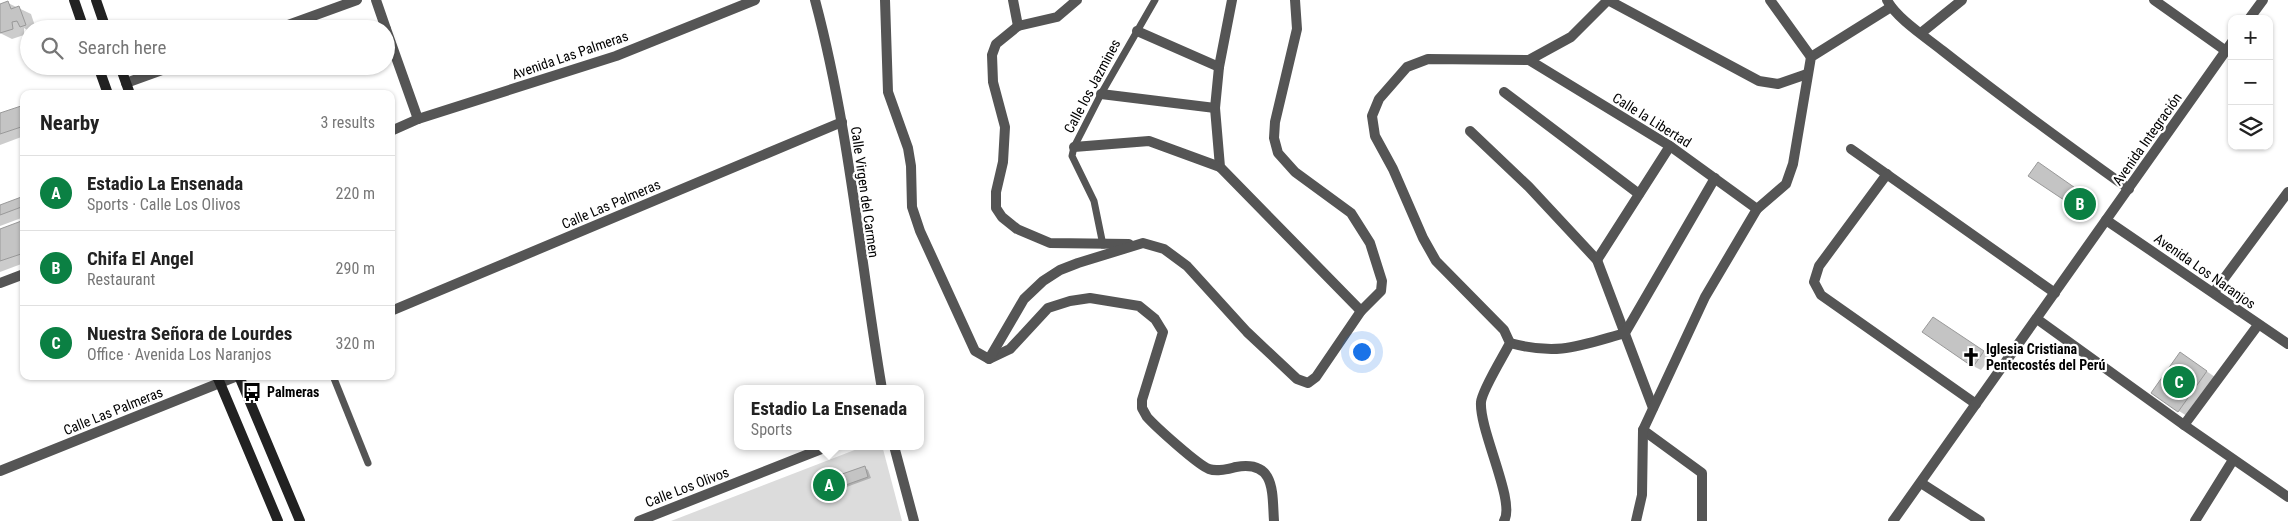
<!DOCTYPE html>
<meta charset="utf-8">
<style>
:root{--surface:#fff;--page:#f6f6f6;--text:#222;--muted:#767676;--line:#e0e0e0;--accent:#0b8043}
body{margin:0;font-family:"Roboto Condensed",sans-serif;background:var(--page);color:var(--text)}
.controls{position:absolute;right:15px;top:15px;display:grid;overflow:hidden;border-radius:10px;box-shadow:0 1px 4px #0004}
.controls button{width:45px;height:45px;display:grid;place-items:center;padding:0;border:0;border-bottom:1px solid var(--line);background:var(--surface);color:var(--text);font:25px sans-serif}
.you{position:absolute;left:1361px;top:351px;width:18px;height:18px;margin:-12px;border:4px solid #fff;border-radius:50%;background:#1a73e8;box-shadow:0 0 0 8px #1a73e833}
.badge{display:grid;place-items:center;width:32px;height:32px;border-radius:50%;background:var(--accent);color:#fff;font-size:16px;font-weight:700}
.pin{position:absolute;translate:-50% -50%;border:2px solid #fff;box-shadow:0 1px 5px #0006}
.popup{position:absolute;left:734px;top:385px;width:190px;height:65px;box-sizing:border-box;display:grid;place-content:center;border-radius:10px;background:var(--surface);filter:drop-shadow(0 1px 4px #0005);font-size:16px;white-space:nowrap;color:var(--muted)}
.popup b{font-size:19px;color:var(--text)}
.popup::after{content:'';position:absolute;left:50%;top:100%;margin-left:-10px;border:10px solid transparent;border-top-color:var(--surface)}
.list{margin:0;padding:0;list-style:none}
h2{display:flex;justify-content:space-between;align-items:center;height:65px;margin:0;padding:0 20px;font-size:21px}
h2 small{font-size:16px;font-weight:400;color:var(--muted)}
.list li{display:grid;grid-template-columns:32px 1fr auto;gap:15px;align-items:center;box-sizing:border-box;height:75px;padding:0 20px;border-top:1px solid var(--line)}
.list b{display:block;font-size:19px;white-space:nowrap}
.list p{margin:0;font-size:16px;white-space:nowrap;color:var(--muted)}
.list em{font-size:16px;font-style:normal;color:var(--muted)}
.icon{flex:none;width:28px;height:28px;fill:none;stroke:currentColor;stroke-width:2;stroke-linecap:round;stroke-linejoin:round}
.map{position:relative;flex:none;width:2288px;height:521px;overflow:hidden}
.search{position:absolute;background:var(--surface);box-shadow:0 1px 4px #0004;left:20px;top:20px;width:375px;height:55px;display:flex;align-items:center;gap:12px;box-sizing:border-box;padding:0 18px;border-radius:28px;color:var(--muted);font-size:19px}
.panel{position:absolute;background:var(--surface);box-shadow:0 1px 4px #0004;left:20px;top:90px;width:375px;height:290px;border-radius:10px}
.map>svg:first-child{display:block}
.green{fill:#dcdcdc}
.shadow{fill:#0003}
.building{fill:#c4c4c4;stroke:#999}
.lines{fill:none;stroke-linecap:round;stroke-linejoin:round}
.lane{stroke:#555;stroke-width:7}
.street{stroke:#555;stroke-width:10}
.secondary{stroke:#222;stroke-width:10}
.labels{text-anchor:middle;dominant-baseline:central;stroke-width:4.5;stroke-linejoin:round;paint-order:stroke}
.street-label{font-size:14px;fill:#000;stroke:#fff}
.poi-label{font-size:14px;font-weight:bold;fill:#000;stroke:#fff;text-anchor:start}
</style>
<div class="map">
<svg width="2288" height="521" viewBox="0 0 2288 521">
<rect width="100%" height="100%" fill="#fff"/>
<polygon class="green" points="865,446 877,446 883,449 902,521 671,521"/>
<g class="shadow">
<polygon points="8,3 31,14 36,29 29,29 29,31 24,28 24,35 12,39 0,33 0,6"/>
<polygon points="24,106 24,136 0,145 0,115"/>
<polygon points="2046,168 2098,204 2090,216 2082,211"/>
<polygon points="24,198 24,217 0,226 0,207"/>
<polygon points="24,221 24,263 0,272 0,230"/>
<polygon points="1941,323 1991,357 1981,370 1973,366"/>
<polygon points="2181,354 2218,379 2190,418 2179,411"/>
<polygon points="865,468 868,470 871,478 833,492 830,490"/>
</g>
<g class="building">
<polygon points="8,1 11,9 19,6 26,25 20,27 17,21 12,22 13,29 0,33 0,4"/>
<polygon points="24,105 24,126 0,134 0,113"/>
<polygon points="2038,162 2091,199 2082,212 2028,176"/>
<polygon points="24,196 24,206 0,215 0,205"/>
<polygon points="24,220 24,241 21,242 24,253 0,261 0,229"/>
<polygon points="1933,317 1984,351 1973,367 1922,332"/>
<polygon points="2180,352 2207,371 2178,412 2151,393"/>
<polygon points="865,466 868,477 829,491 825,480"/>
</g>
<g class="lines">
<g class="lane">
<polyline points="1103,245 1094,201 1072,156 1074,147 1101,94 1155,0"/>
<polyline points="333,376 368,463"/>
</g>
<g class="street">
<polyline points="376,0 386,29"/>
<path d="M 815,0 C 849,127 860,259 882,389"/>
<path d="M 885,0 L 888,92 L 908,148 L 911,166 L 912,207 L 920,231 L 975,351 L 989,359 L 1010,349 L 1048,308 L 1070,301 L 1090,298 L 1139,306 L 1155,319 L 1163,332 L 1142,400 L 1142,408 L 1147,417 C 1156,427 1198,465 1209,469 C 1217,472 1227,469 1236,467 C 1276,460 1272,493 1274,521"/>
<polyline points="1013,0 1018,26"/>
<polyline points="1077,0 1057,17 1018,26 996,44 992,55 993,82 1005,127 1003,162 996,192 996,208 1002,217 1017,229 1050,243 1129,244"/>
<polyline points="1232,0 1219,67 1215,108 1220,167 1361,311"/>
<polyline points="1608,0 1759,81 1778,84 1807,74"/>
<polyline points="1770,0 1811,57"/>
<path d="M 1887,0 C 1896,18 1927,38 1943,51 C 2004,99 2066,144 2129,189"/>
<polyline points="2154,0 2226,51"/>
<polyline points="2249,19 2263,0"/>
<polyline points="277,29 357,0"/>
<polyline points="386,29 418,119"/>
<polyline points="1137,31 1219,67"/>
<polyline points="1921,33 1962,0"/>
<polyline points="1529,60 1670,146 1757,209"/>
<polyline points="126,83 173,66"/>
<polyline points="1504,92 1639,194"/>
<polyline points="1101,94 1215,108"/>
<polyline points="391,131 418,119 616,56 755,0"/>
<polyline points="1470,131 1529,187 1597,260 1653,408"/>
<polyline points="1074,147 1149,141 1220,167"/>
<polyline points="1851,149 2055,293"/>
<polyline points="1887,174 1819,266 1814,282 1821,295 1976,404"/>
<polyline points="2106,220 2288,344"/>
<polyline points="1597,260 1670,146"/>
<polyline points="0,283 24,274"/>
<polyline points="2214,292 2288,192"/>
<polyline points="391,311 842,122"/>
<polyline points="2037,319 2184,425 2288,497"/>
<path d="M 1510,343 C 1558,356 1579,346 1625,333 L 1715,178"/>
<polyline points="989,359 1024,299 1043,281 1060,270 1078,263 1143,243 1164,249 1187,266 1247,332 1297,379 1308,383 1316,377 1361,311 1381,291 1382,281 1370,243 1351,213 1295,172 1278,153 1274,138 1275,122 1297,29 1295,0"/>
<polyline points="2184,425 2258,325"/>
<polyline points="1643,430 1702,473 1702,521"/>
<polyline points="894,446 914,521"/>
<polyline points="0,471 237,376"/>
<polyline points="1921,483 1980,521"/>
<polyline points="639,521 829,446"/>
<path d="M 1504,521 C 1516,502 1479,430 1481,402 C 1482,390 1504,355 1510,343 L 1504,330 L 1436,261 L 1423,238 L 1393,169 L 1375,136 L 1372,116 L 1379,99 L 1407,67 L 1428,59 L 1529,60 L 1571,37 L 1608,0"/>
<polyline points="1636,521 1642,495 1643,430 1705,297 1757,209 1786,184 1793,164 1811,57 1891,7"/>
<polyline points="1893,521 2232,42"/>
<polyline points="2195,521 2233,460"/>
</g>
<g class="secondary">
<polyline points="74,0 84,29"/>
<polyline points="96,0 106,29"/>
<polyline points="98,66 108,94"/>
<polyline points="120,66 130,94"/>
<polyline points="217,376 278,521"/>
<polyline points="239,376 300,521"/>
</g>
</g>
<defs>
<g id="church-bare" transform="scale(1.5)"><path d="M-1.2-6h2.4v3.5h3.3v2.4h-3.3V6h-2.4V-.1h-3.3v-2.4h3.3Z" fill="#000" stroke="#fff" stroke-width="2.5" paint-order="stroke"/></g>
<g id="bus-bare" transform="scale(1.5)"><path d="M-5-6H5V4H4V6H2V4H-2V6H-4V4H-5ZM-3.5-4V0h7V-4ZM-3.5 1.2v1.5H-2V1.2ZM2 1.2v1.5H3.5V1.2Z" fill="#000" stroke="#fff" stroke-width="2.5" paint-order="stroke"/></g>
</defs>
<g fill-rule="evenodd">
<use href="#church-bare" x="1971" y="357"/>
<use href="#bus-bare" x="252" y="392"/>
</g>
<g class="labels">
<g class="street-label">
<text transform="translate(570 55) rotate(-19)">Avenida Las Palmeras</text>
<text transform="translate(1092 86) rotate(-62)">Calle los Jazmines</text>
<text transform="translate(1652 120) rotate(32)">Calle la Libertad</text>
<text transform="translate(2147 139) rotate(-55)">Avenida Integración</text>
<text transform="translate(865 192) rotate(82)">Calle Virgen del Carmen</text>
<text transform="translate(611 204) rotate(-23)">Calle Las Palmeras</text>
<text transform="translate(2205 271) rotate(35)">Avenida Los Naranjos</text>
<text transform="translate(113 411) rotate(-22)">Calle Las Palmeras</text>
<text transform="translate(687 487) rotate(-21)">Calle Los Olivos</text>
</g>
<g class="poi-label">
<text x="1986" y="349">Iglesia Cristiana<tspan x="1986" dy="16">Pentecostés del Perú</tspan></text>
<text x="267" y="392">Palmeras</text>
</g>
</g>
</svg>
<div class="controls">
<button>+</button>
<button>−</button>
<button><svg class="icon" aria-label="layers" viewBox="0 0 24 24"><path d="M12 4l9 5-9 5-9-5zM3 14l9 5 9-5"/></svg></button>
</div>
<div class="you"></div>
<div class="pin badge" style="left:829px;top:485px">A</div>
<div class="popup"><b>Estadio La Ensenada</b>Sports</div>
<div class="pin badge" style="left:2080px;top:204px">B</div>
<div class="pin badge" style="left:2179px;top:382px">C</div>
<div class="search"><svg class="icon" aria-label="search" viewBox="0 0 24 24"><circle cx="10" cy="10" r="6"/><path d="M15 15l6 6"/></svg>Search here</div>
<section class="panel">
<h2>Nearby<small>3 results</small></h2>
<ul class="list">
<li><span class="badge">A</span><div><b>Estadio La Ensenada</b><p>Sports · Calle Los Olivos</p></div><em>220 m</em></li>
<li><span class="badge">B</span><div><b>Chifa El Angel</b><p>Restaurant</p></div><em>290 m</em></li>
<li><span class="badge">C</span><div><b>Nuestra Señora de Lourdes</b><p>Office · Avenida Los Naranjos</p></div><em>320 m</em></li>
</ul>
</section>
</div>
